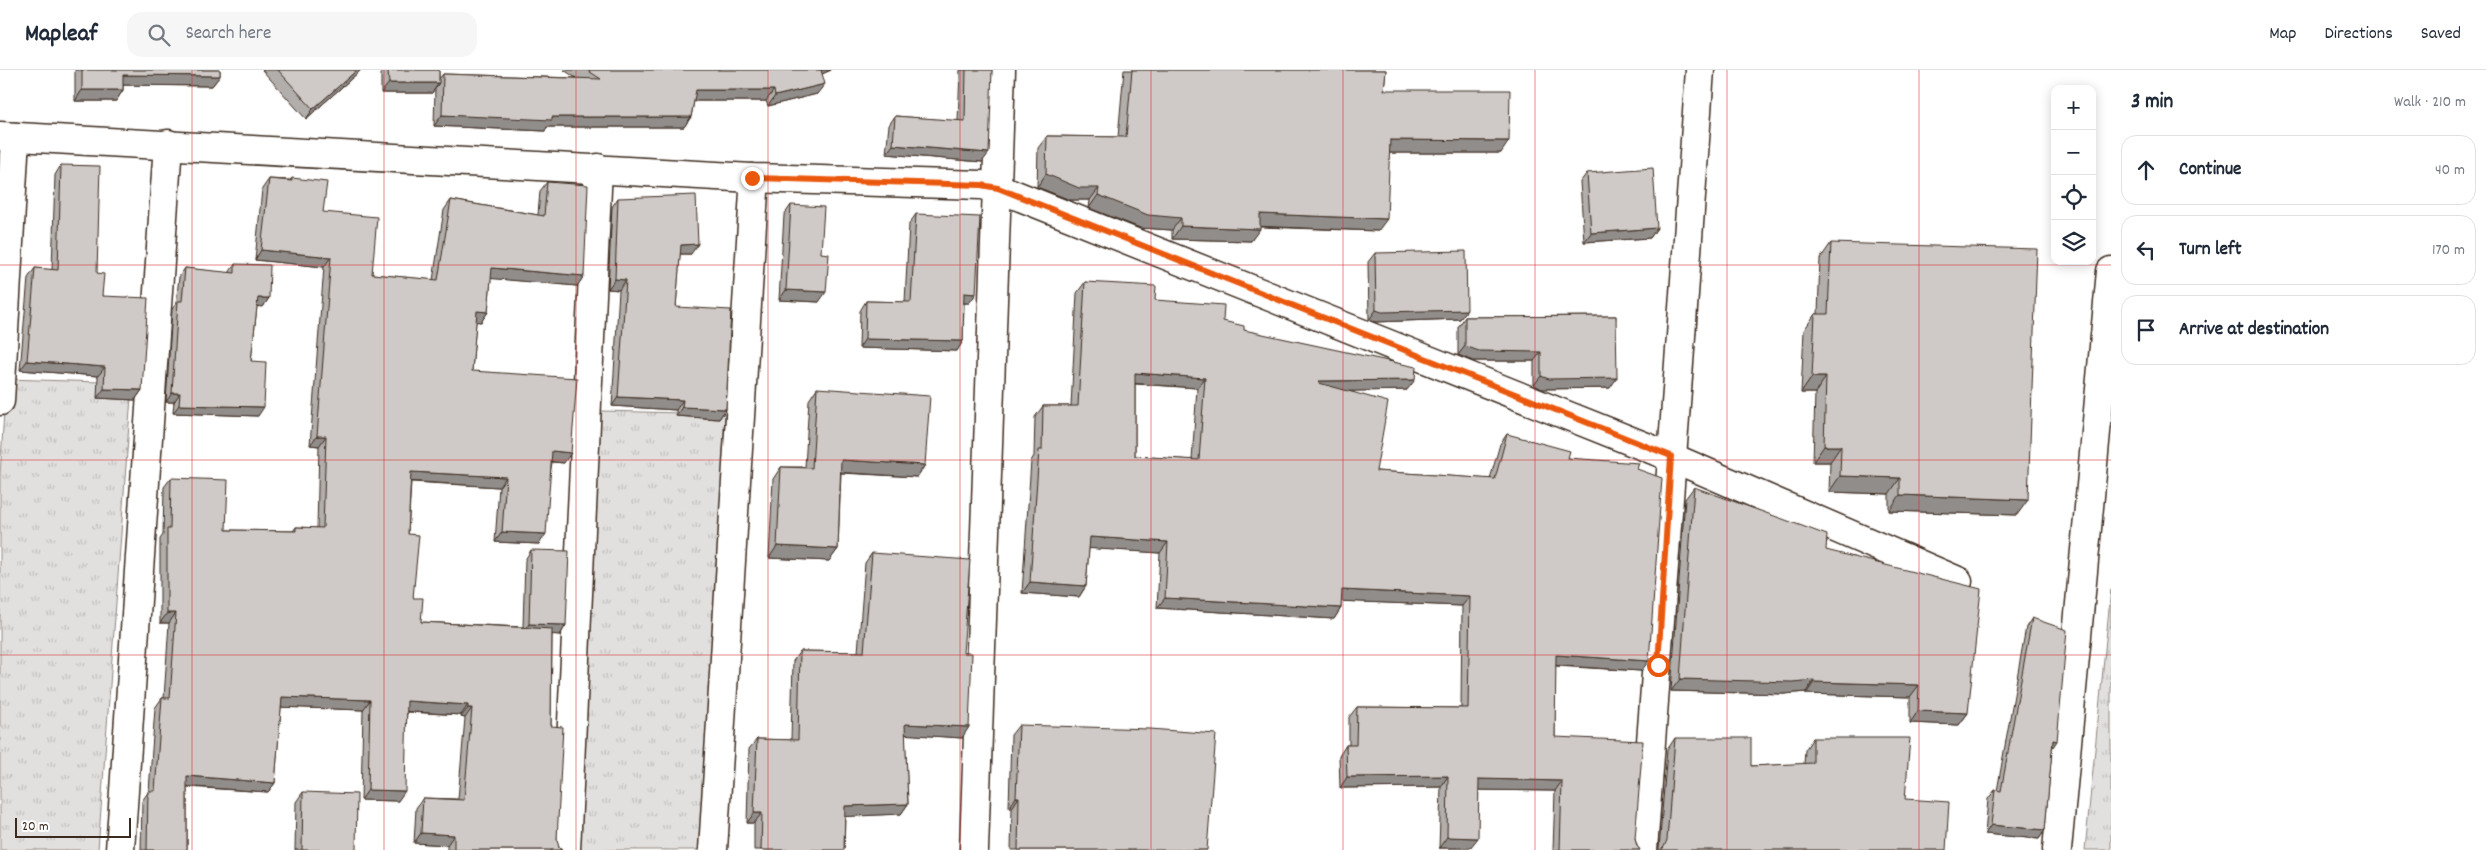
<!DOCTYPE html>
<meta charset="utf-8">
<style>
:root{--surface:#fff;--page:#f6f6f7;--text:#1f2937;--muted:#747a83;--line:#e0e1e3}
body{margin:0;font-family:Dekko,sans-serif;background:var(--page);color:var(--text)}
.controls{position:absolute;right:15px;top:15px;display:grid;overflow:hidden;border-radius:10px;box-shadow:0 2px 12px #0003}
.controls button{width:45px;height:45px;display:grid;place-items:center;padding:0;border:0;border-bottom:1px solid var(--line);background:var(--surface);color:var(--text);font:25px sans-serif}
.scale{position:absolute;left:15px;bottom:12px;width:116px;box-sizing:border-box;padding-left:5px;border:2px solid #3b2a1e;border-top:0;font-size:14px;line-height:18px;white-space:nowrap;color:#3b2a1e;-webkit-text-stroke:4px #fff;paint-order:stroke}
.stop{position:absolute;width:15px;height:15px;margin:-11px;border:4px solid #ea580c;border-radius:50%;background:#fff}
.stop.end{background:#ea580c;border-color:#fff;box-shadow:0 1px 5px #0008}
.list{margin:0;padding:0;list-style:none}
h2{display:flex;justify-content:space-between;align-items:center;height:65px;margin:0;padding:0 20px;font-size:21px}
h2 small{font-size:16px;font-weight:400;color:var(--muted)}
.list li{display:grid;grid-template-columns:32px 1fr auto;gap:15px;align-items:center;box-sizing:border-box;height:70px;margin:0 10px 10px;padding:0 10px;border:1px solid var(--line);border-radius:15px}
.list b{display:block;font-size:19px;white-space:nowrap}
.list em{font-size:16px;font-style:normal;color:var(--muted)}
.icon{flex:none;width:28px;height:28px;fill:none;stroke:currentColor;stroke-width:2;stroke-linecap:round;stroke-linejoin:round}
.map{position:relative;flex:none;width:2111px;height:780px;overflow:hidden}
header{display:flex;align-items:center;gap:30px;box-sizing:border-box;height:70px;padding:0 25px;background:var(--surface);border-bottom:1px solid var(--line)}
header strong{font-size:24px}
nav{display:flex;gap:28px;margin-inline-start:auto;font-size:18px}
.search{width:350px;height:45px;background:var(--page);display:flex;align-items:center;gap:12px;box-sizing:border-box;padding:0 18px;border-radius:15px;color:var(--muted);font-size:19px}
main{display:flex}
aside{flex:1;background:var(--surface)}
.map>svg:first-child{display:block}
.grass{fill:url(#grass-tufts);stroke:#8e857e}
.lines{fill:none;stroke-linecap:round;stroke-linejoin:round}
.street-casing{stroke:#3b2a1e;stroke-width:31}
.street{stroke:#fff;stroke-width:28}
.wall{fill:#b2aeab;stroke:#3b2a1e;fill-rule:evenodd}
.shaded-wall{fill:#918d8b;stroke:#3b2a1e}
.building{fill:#cfcac7;stroke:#3b2a1e;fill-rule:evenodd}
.route{stroke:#ea580c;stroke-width:6}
.grid{fill:none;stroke:#d62828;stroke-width:1;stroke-opacity:0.55}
</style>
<header>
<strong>Mapleaf</strong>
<div class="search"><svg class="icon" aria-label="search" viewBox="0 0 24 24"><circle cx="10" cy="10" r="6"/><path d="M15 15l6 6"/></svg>Search here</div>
<nav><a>Map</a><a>Directions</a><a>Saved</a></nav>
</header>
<main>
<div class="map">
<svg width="2111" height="780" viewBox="0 0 2111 780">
<defs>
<pattern id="grass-tufts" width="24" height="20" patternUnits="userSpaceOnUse" patternTransform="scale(1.25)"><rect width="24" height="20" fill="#e2e0de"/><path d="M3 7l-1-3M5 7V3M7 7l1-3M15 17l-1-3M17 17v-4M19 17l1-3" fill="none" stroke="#c3c0be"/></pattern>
</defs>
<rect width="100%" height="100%" fill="#fff"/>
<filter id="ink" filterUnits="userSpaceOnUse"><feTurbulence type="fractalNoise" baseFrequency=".02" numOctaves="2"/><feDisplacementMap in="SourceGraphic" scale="10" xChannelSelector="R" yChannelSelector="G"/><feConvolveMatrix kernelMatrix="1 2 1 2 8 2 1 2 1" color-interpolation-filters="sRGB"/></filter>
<g filter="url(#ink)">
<g class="grass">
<polygon points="6,309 132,313 98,780 0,780 0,405"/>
<polygon points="601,341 725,344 704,780 576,780"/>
<polygon points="2111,519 2111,780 2085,780"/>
</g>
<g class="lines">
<g class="street-casing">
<g id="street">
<polyline points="0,66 752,108 981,115 998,118 1671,387 1958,511"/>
<polyline points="0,331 15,67"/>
<polyline points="120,780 168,74"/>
<polyline points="566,780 598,98"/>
<polyline points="713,780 754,122 752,108"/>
<polyline points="974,780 1001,0"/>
<path d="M 1643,780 C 1664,520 1681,260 1700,0"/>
<polyline points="2057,780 2111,201"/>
</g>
</g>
<use href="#street" class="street"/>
</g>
<g class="wall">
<polygon points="75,0 220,0 220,6 212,16 123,15 123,20 116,31 75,31"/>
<polygon points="262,0 361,0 306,49"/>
<polygon points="381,0 439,0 439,9 443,4 576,8 564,0 831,0 822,4 817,24 768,36 766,31 694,31 691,47 684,57 547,57 545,61 434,56 435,18 432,23 381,23"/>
<polygon points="960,0 992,0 982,92 886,84 889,55 895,46 958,51"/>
<polygon points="1124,0 1386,0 1384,20 1501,83 1389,83 1378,161 1260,157 1251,171 1172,169 1172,160 1140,158 1089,138 1090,130 1070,130 1037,117 1038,78 1047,66 1118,67"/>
<polygon points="61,95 97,203 102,226 142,320 135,330 97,328 98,306 20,300 28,208 35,198 52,200 55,105"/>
<polygon points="1587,103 1657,158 1650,168 1584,172 1580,112"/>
<polygon points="292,108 323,142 372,204 433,210 444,140 451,130 538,145 540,121 547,112 584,206 577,216 491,208 488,242 481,252 476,251 472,301 564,393 552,392 539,474 495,472 499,417 411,412 408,464 413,528 421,552 523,557 525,490 531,480 566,555 560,565 552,564 551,656 557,769 559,778 562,780 447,780 447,775 414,773 416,738 423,728 458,729 465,648 461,647 461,645 407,642 398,731 361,730 363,640 281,637 275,713 268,722 187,717 187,780 141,780 142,731 149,721 155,638 162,628 164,628 169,553 160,553 160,469 163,465 164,417 171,408 226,460 293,461 296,457 317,458 319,376 310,375 324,197 255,190 262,119 269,109 290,110"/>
<polygon points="618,128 691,184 680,184 676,237 726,339 719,349 676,346 676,340 612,336 619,220 608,219 612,137"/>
<polygon points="791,135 821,183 819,232 779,230 784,145"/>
<polygon points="916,144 976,224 969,233 964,233 963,271 957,281 859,278 860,241 866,231 905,232 909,154"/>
<polygon points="1831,173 2017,445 1889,441 1889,424 1829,422 1830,392 1813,392 1815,323 1801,323 1804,260 1815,244 1818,244 1820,189"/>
<polygon points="1375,183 1467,240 1460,249 1375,252 1369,250 1368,192"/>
<polygon points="235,194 269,228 263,237 257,236 251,291 258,346 173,343 174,332 166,332 172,239 176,234 179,207 185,198 229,203"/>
<path d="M 1085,212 L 1155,230 L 1223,251 L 1244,260 L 1407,320 L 1348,321 L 1376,401 L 1490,409 L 1500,374 L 1507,364 L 1568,388 L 1637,399 L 1641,601 L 1555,596 L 1555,667 L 1635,769 L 1637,776 L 1640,780 L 1553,780 L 1555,721 L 1479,720 L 1470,778 L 1439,778 L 1441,717 L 1340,718 L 1339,686 L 1346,675 L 1349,675 L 1349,647 L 1357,637 L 1461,638 L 1462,536 L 1341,531 L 1341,538 L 1334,549 L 1157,538 L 1160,483 L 1089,478 L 1086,516 L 1079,527 L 1022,523 L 1031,391 L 1034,386 L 1035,347 L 1043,336 L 1071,336 L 1077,223 ZM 1135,314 L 1197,318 L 1192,390 L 1135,386 Z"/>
<polygon points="1616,246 1610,318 1542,319 1534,315 1534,291 1473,291 1458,285 1458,257 1465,247"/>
<polygon points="817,318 925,395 917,407 841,403 838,479 829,491 769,488 773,409 781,397 805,397 809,330"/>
<polygon points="1694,417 1826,480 1968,643 1959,655 1910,653 1910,627 1806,624 1806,622 1784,624 1671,621 1685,429"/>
<polygon points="872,483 963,583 962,668 905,664 908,734 901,744 845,746 844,780 754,780 754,753 747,753 749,679 757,669 791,670 793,591 800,581 858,582 865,493"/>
<polygon points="2032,548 2052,678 2045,760 2039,769 1985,764 1988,729 1995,720 1997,721 2026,557"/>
<polygon points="1019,655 1207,780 1011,780 1012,738 1009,738 1011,665"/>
<polygon points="1675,668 1751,696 1804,694 1805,680 1813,668 1905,729 1946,780 1659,780 1667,680"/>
<polygon points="303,722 356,780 295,780 296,732"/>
</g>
<g class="shaded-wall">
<polygon points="357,0 361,0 306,49 313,39"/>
<polygon points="819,0 831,0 813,8"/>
<polygon points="123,5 220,6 212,16 116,15"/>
<polygon points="389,13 439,13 432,23 381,23"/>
<polygon points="825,14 817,24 768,36 775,26"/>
<polygon points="82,20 123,20 116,31 75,31"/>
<polygon points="696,20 774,20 766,31 689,31"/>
<polygon points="442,45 552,47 691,47 684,57 547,57 545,61 434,56"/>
<polygon points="1390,70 1509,71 1501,83 1381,83"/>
<polygon points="893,75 989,83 982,92 886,84"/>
<polygon points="1046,104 1099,118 1090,130 1070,130 1037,117"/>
<polygon points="1098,125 1181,148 1172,160 1140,158 1089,138"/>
<polygon points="1260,144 1387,149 1378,161 1252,156"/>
<polygon points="1181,156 1260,159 1251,171 1172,169"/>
<polygon points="1657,158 1650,168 1584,172 1591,163"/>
<polygon points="698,174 691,184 674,184 681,175"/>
<polygon points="261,180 331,187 324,197 255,190"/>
<polygon points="492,198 584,206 577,216 485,208"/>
<polygon points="615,209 626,210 619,220 608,219"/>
<polygon points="786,220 826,222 819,232 779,230"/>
<polygon points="964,223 976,224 969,233 958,233"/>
<polygon points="258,228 269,228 263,237 252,236"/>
<polygon points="1376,240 1467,240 1460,249 1375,252 1369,250"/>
<polygon points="477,241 488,242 481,252 470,251"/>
<polygon points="865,269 963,271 957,281 859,278"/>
<polygon points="1465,276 1541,282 1534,291 1473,291 1458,285"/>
<polygon points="27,291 105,297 98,306 20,300"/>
<polygon points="1135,303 1205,308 1197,318 1128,313"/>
<polygon points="1541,306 1617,308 1610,318 1542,319 1534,315"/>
<polygon points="1812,307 1826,307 1815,323 1801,323"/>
<polygon points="1415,310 1407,320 1312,322 1319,311"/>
<polygon points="104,319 142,320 135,330 97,328"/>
<polygon points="172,323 180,323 174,332 166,332"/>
<polygon points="618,327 683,330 676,340 612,336"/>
<polygon points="179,335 264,337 258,346 173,343"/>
<polygon points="682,337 726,339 719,349 676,346"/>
<polygon points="317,366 326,366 319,376 310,375"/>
<polygon points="1824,376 1841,376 1830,392 1813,392"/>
<polygon points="552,381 571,383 564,393 546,391"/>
<polygon points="841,390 925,395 917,407 833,402"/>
<polygon points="411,402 506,407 499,417 404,411"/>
<polygon points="1840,406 1900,408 1889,424 1829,422"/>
<polygon points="1900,425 2028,430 2017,445 1889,441"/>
<polygon points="502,462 546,464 539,474 495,472"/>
<polygon points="1090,467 1168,472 1160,483 1082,478"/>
<polygon points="777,476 838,479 829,491 769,488"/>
<polygon points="1030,512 1086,516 1079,527 1022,523"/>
<polygon points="1342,520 1470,526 1462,536 1335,531"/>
<polygon points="1165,528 1341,538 1334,549 1157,538"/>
<polygon points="167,543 176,543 169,553 160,553"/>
<polygon points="529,554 566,555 560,565 523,563"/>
<polygon points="1556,585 1649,591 1641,601 1548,595"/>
<polygon points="1680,609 1814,610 1806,622 1784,624 1671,621"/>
<polygon points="1814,612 1919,615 1910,627 1806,624"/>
<polygon points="282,627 370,630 363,640 275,637"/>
<polygon points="407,631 468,635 461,645 400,641"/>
<polygon points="468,638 472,638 465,648 461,647"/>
<polygon points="1918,641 1968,643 1959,655 1910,653"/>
<polygon points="905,654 969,657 962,668 898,664"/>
<polygon points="2053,670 2057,671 2051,680"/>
<polygon points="187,706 275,713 268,722 180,716"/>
<polygon points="1448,706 1441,717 1340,718 1347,707"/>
<polygon points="1479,709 1562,711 1555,721 1472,720"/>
<polygon points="368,720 405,721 398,731 361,730"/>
<polygon points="1016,727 1019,727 1012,738 1009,738"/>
<polygon points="908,734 901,744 837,747 845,736"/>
<polygon points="754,743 762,743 754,753 747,753"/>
<polygon points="1991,755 2045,760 2039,769 1985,764"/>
<polygon points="421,763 454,765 447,775 414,773"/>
<polygon points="1447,767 1478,768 1470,778 1439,778"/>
</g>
<g class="building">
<polygon points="82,0 220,0 220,6 123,5 123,20 82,20"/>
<polygon points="278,0 357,0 313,39"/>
<polygon points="388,0 439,0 439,13 389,13"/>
<polygon points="587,0 821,0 825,14 775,26 774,20 696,20 691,47 552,47 552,50 442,45 443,4 601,9"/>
<polygon points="966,0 992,0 989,83 893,75 895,46 965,51"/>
<polygon points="1132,0 1386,0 1384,20 1510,20 1509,71 1390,70 1387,149 1260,144 1260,159 1181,156 1181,148 1148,145 1098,125 1099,118 1079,118 1046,104 1047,66 1126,67"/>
<polygon points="61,95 100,96 97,203 104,204 102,226 148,228 142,320 104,319 105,297 27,291 35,198 58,200"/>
<polygon points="1653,98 1657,158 1591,163 1587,103"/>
<polygon points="292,108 327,112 323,142 377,147 372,204 438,210 451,130 544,146 547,112 588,115 584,206 492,198 488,242 477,241 472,301 577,308 571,383 552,381 546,464 502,462 506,407 411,402 408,464 419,465 413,528 423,528 421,552 552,559 551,656 563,657 557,769 559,778 562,780 454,780 454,765 421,763 423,728 464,730 472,638 468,638 468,635 407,631 405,721 368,720 370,630 282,627 275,713 187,706 187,780 147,780 148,721 155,721 162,628 170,628 176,543 167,543 167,459 170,459 171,408 228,410 226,460 296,461 296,457 323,458 326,366 317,366 331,187 261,180 269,109 292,111"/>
<polygon points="696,125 698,174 681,175 676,237 731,240 726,339 682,337 683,330 618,327 626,210 615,209 618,128"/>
<polygon points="791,135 824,137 821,183 829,184 826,222 786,220"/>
<polygon points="916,144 980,147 976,224 964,223 963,271 865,269 866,231 911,232"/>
<polygon points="1831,173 2037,179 2028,430 1900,425 1900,408 1840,406 1841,376 1824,376 1826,307 1812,307 1815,244 1828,244"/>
<polygon points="1466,181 1467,240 1382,242 1376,240 1375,183"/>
<polygon points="235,194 270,195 269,228 258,228 251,291 266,292 264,337 179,335 180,323 172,323 178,231 182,231 185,198 235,203"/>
<path d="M 1085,212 L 1156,216 L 1155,230 L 1224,235 L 1223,251 L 1244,256 L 1244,260 L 1416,297 L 1415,310 L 1319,311 L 1319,313 L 1388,332 L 1376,401 L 1495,409 L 1507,364 L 1570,381 L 1568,388 L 1639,393 L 1637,399 L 1662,408 L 1649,591 L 1556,585 L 1555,667 L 1643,671 L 1635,769 L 1637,776 L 1640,780 L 1560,780 L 1562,711 L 1479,709 L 1478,768 L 1447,767 L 1448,706 L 1347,707 L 1346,675 L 1356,675 L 1357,637 L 1468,638 L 1470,526 L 1342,520 L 1341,538 L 1165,528 L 1168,472 L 1090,467 L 1086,516 L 1030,512 L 1039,380 L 1042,380 L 1043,336 L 1078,336 ZM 1135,303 L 1205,308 L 1199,390 L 1135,386 Z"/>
<polygon points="1616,246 1617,308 1549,309 1541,306 1541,282 1479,281 1465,276 1465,247"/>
<polygon points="817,318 930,326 925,395 841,390 838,479 777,476 781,397 812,398"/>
<polygon points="1694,417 1827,465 1826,480 1981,519 1968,643 1918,641 1919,615 1814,612 1814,610 1792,612 1680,609"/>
<polygon points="531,480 569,481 566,555 529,554"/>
<polygon points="872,483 970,490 963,583 972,583 969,657 905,654 908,734 845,736 844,780 761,780 762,743 754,743 757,669 798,670 800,581 864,582"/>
<polygon points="2032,548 2067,560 2057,671 2053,670 2045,760 1991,755 1995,720 2001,721"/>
<polygon points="1019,655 1150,659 1216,664 1207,780 1018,780 1019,727 1016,727"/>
<polygon points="1675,668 1751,668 1751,696 1813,693 1813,668 1910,668 1905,729 1949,732 1946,780 1661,780 1664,777 1667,770"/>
<polygon points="303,722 357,724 356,780 302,780"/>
</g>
</g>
<g class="lines" filter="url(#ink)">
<polyline class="route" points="752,108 981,115 998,118 1671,386 1658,595"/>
</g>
<path class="grid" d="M 192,0 L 192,780M 384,0 L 384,780M 576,0 L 576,780M 768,0 L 768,780M 960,0 L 960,780M 1151,0 L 1151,780M 1343,0 L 1343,780M 1535,0 L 1535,780M 1727,0 L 1727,780M 1919,0 L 1919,780M 0,195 L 2111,195M 0,390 L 2111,390M 0,585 L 2111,585"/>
</svg>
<div class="controls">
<button>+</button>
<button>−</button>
<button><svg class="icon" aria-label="locate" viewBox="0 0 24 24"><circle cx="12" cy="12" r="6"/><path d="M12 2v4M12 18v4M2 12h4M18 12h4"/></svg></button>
<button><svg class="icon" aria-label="layers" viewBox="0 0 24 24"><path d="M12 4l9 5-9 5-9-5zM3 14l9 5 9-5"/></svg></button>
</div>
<div class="scale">20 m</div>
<div class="stop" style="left:1658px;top:595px"></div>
<div class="stop end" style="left:752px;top:108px"></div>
</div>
<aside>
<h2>3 min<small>Walk · 210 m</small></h2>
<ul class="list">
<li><svg class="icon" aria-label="ahead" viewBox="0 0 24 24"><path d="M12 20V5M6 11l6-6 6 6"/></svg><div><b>Continue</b></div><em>40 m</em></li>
<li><svg class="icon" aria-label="left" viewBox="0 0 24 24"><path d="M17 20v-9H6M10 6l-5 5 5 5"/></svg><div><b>Turn left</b></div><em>170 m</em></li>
<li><svg class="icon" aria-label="arrive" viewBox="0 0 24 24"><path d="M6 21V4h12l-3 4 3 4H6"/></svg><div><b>Arrive at destination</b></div></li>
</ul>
</aside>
</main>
